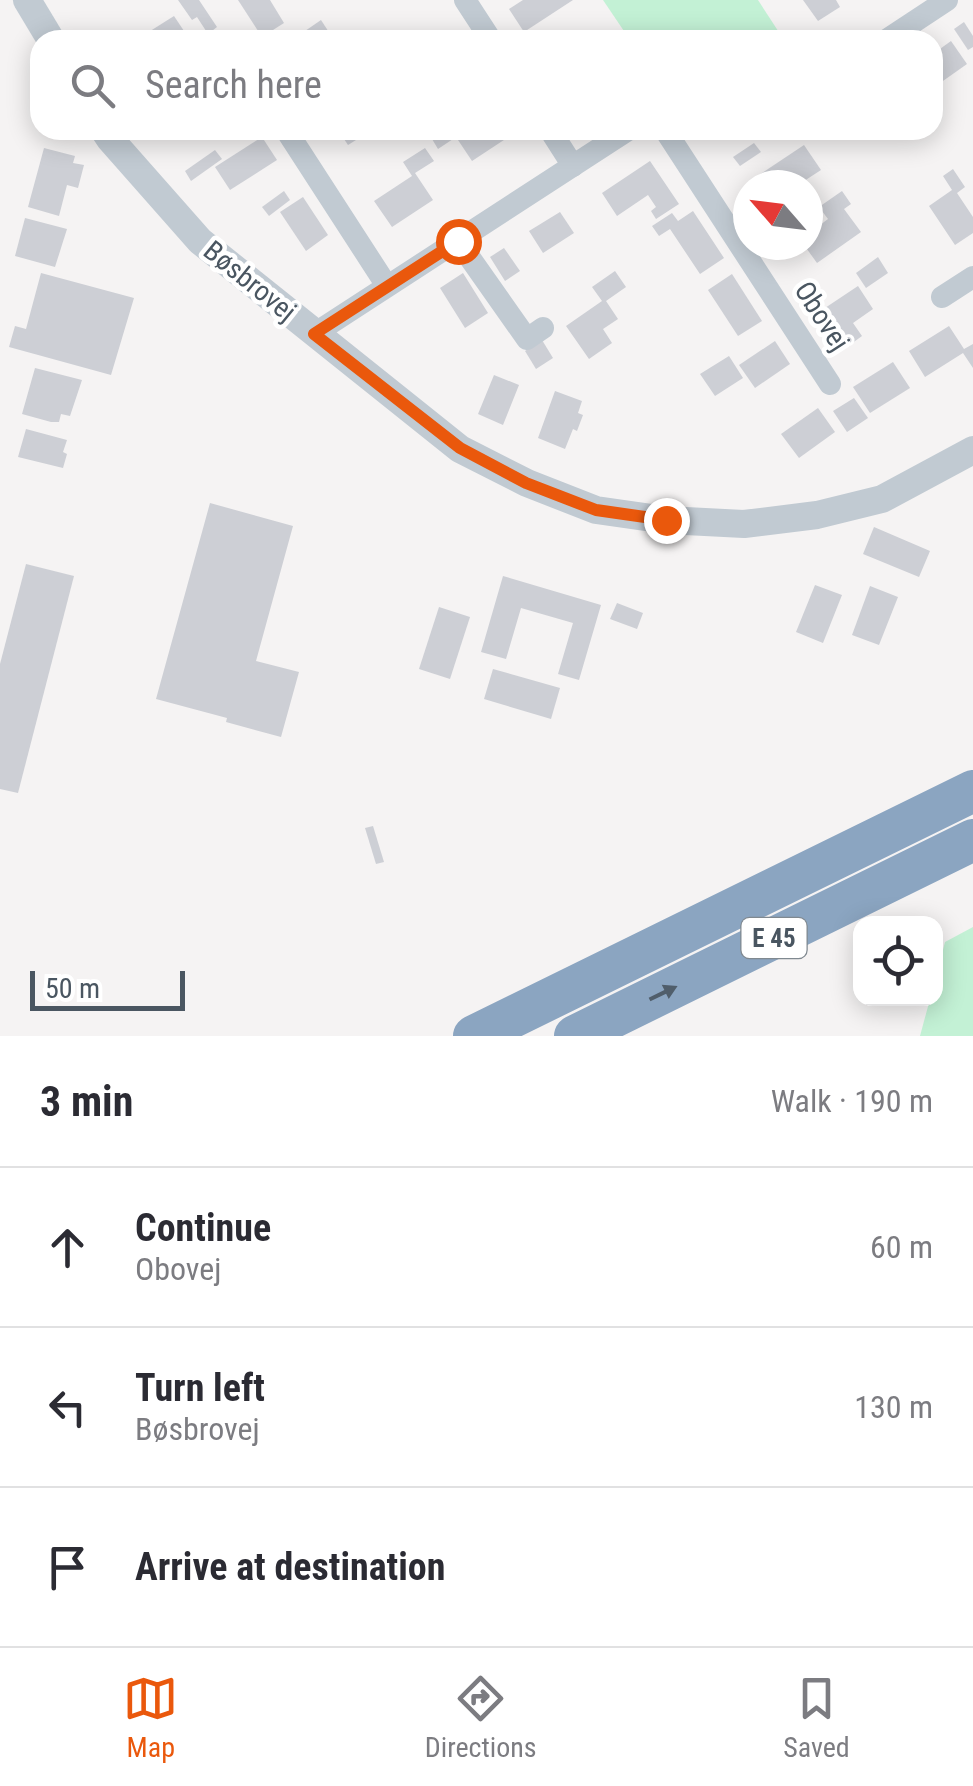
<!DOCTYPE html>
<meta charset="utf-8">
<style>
:root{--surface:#fff;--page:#f2f2f3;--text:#2b2b33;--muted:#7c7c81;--line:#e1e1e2;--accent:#ea580c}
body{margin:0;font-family:"Roboto Condensed",sans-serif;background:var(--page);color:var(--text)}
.controls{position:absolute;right:30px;bottom:30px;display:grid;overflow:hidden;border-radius:20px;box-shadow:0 5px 25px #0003}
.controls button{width:90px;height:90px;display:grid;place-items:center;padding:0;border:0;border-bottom:2px solid var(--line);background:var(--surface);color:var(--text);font:50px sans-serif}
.compass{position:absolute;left:733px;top:170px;width:90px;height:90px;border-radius:50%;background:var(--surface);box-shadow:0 5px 25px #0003;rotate:298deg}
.scale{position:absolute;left:30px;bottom:25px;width:155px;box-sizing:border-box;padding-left:10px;border:5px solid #4a5661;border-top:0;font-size:28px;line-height:35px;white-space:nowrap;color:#4a5661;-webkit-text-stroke:8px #fff;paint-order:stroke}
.stop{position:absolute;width:30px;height:30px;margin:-22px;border:8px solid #ea580c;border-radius:50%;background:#fff}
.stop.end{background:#ea580c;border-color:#fff;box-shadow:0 2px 10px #0008}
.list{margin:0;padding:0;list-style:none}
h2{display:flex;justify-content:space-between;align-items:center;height:130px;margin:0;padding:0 40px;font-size:42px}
h2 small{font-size:32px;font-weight:400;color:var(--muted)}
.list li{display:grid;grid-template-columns:65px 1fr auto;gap:30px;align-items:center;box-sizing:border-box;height:160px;padding:0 40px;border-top:2px solid var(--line)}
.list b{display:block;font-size:38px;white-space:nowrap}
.list p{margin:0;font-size:32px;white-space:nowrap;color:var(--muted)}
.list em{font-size:32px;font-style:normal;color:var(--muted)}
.icon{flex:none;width:55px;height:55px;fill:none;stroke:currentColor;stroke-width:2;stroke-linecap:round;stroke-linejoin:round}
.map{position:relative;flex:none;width:973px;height:1036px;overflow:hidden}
.search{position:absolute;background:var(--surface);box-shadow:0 5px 25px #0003;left:30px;right:30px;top:30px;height:110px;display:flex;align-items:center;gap:25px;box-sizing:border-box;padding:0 35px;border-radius:30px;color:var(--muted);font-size:38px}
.sheet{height:610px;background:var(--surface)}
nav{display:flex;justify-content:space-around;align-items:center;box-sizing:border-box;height:140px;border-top:2px solid var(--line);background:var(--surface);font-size:28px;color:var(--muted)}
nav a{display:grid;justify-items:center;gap:5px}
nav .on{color:var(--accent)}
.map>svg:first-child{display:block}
.green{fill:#c3f1d5}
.building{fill:#cdcfd5}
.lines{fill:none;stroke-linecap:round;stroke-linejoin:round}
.minor{stroke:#c1cad2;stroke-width:22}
.tertiary{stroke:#c1cad2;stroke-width:28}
.motorway{stroke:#8ba5c1;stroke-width:42}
.oneway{fill:#505e6b}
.route{stroke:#ea580c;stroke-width:12}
.labels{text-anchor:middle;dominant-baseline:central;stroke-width:9;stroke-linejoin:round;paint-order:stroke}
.shield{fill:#fff;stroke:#808990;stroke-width:2.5}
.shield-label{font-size:25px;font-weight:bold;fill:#4a5661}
.street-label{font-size:28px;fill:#4a5661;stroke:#fff}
</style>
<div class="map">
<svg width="973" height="1036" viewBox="0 0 973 1036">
<rect width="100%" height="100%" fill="#f5f3f3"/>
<g class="green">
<polygon points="603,0 758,0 784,40 630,40"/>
<polygon points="973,927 973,1036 920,1036 930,999 936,998 936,977 945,942"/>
</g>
<g class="building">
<polygon points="178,0 199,0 217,27 208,34 197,17 192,20"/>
<polygon points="238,0 270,0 284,23 262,37"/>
<polygon points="523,0 573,0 524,32 509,9"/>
<polygon points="803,0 836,0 840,7 818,21"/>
<polygon points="174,16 190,40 136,40"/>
<polygon points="321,20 334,40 292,40"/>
<polygon points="964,22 973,36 973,47 968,50 954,29"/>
<polygon points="951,41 967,64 933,88 933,54"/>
<polygon points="338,130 372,130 348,145"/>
<polygon points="445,130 455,130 458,134 465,130 510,130 513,134 472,161 456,137 438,149 432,139"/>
<polygon points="262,137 277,160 230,190 215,167"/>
<polygon points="754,143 761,152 740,166 733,157"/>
<polygon points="804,145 821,170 798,185 765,185 759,175"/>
<polygon points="44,148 75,156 73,163 84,165 78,188 67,185 59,216 28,207"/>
<polygon points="425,148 434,161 415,173 433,200 392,227 374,201 412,176 403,162"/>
<polygon points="215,150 222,159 191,181 185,171"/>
<polygon points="650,161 679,204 656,219 651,211 656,207 648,195 617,216 602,193"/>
<polygon points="953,169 965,187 957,193 973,217 973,233 955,245 929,206 952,190 943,176"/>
<polygon points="284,191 290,200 269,216 262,207"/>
<polygon points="842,191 851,204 844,209 861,232 817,263 804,245 808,245 808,234 828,219 819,207"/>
<polygon points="303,197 328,235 306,251 280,212"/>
<polygon points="693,211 724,258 700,274 670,229 659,236 652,226 672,213 678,221"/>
<polygon points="560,212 574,233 543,253 529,231"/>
<polygon points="25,218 67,229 55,267 15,256"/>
<polygon points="504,248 520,271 505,281 490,257"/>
<polygon points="878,257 888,273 866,288 856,273"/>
<polygon points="615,271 626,287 606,301 618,319 603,329 612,343 589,359 566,326 602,301 592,287"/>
<polygon points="41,273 134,298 111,375 9,347 15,326 26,329"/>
<polygon points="463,273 488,313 465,328 440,288"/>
<polygon points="732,274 762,321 738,336 708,290"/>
<polygon points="858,286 873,309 853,323 862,336 847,347 822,310"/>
<polygon points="949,326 964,349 973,344 973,368 963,353 925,377 909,351"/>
<polygon points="542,340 553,358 536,369 525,351"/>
<polygon points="775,341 790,364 755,388 739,365"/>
<polygon points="729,356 743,378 715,396 700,374"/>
<polygon points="893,362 910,388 870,413 853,387"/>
<polygon points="35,368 82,380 70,416 61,414 59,422 51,422 22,414"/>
<polygon points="494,375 519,385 503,425 478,414"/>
<polygon points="555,391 582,401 578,413 583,415 577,431 573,429 565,449 538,438"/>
<polygon points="854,398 868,418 847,432 833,411"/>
<polygon points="818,408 835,432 799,458 781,434"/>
<polygon points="26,429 67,440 63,452 67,454 63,468 18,457"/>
<polygon points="210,503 293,526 256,661 299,672 281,737 226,722 227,718 156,699"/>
<polygon points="874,527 930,551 919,577 863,554"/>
<polygon points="26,564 74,576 18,793 0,789 0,664"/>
<polygon points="503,576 601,605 579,680 558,674 573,623 521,608 506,659 481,652"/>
<polygon points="815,585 842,595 823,643 796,632"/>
<polygon points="870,586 898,597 879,645 852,635"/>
<polygon points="617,603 643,613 637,629 610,619"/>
<polygon points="439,607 470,617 450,679 419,669"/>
<polygon points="493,669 560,688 551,719 484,699"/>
<polygon points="373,826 384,862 376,864 365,828"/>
</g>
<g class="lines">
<g class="minor">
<polyline points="465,0 491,40"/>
<polyline points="888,39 947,0"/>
<polyline points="286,130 387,286"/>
<polyline points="550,130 573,166"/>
<polyline points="665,130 830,384"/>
<polyline points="458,241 527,339 543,328"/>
<polyline points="942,297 973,277"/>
<polyline points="314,334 628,130"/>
</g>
<g class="tertiary">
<polyline points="27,0 51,40"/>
<polyline points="104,130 110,139 200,241 460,449 527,483 596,510 666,520 744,524 817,515 882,499 973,450"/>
</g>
<g class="motorway">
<polyline points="474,1036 973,791"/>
<polyline points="575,1036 973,840"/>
</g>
</g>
<defs><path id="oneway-solid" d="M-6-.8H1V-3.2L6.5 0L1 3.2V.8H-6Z" transform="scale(2.5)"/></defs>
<use class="oneway" href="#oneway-solid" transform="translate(663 993) rotate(-26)"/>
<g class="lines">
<polyline class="route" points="458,241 314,334 460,448 526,483 596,510 666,520"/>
</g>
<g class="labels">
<rect class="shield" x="741.5" y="918" width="65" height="40" rx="8"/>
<g class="shield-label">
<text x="774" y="938">E 45</text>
</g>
<g class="street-label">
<text transform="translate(250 281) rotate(39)">Bøsbrovej</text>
<text transform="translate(822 316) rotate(57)">Obovej</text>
</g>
</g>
</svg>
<div class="controls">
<button><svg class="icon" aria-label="locate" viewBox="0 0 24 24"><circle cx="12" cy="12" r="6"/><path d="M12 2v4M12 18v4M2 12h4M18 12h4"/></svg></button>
</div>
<svg class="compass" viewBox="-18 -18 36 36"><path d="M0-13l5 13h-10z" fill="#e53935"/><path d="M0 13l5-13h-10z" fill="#7c7c81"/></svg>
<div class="scale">50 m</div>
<div class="stop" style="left:458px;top:241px"></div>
<div class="stop end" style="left:666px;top:520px"></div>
<div class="search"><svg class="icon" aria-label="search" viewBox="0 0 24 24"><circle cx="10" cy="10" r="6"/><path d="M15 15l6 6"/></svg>Search here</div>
</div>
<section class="sheet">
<h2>3 min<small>Walk · 190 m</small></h2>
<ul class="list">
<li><svg class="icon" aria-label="ahead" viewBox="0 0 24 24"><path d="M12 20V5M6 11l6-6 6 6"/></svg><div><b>Continue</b><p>Obovej</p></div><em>60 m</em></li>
<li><svg class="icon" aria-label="left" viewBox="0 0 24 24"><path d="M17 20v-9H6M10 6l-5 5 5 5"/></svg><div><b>Turn left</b><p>Bøsbrovej</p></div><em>130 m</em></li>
<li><svg class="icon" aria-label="arrive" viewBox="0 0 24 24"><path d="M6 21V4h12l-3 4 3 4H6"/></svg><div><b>Arrive at destination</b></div></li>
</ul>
</section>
<nav>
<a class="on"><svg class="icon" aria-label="map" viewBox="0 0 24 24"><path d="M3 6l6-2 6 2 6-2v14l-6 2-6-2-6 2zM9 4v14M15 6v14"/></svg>Map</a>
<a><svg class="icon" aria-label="directions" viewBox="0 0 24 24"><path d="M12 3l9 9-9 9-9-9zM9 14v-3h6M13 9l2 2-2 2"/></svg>Directions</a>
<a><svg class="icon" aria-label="saved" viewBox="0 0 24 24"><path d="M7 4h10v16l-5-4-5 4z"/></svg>Saved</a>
</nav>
